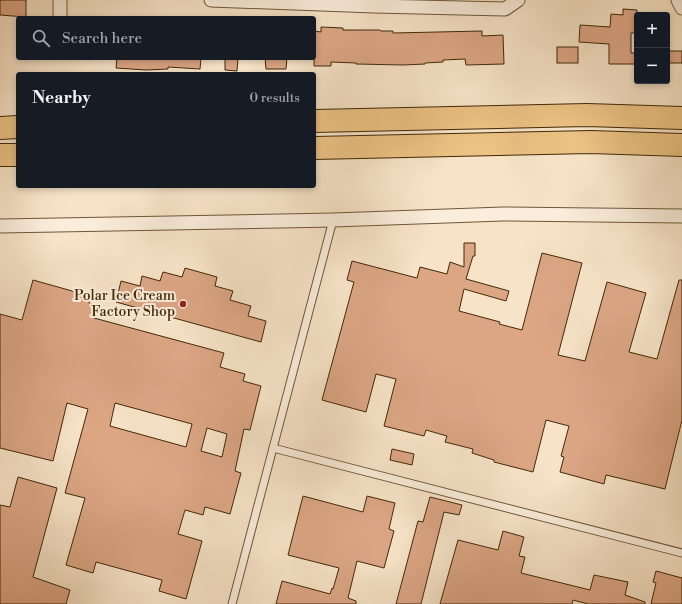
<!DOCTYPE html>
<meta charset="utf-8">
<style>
:root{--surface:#171b24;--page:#242831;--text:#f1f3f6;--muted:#9ea1a6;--line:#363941}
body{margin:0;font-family:"Libre Bodoni",serif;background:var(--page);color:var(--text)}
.controls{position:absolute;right:12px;top:12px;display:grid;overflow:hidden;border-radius:4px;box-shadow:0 2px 6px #0003}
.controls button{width:36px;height:36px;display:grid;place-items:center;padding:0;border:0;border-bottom:1px solid var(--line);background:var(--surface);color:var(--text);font:20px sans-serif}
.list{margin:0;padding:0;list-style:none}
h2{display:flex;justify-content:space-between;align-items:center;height:52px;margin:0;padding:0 16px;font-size:17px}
h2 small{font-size:13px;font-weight:400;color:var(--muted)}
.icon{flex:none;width:22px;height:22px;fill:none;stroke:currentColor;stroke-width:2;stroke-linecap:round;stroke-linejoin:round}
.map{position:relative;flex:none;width:682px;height:604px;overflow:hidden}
.search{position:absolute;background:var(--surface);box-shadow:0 2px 6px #0003;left:16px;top:16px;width:300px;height:44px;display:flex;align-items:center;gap:10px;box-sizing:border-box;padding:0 14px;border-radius:4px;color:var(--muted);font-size:15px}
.panel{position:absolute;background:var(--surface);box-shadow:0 2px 6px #0003;left:16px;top:72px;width:300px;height:116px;border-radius:4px}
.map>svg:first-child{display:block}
.building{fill:#dca685;stroke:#412807;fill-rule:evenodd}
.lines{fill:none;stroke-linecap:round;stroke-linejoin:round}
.service-casing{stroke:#6e5737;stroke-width:9}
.minor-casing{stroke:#6e5737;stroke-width:15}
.trunk-casing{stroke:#412807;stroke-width:24}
.service{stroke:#faeddb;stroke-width:7}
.minor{stroke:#faeddb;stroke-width:13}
.trunk{stroke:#ecc284;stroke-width:22}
.poi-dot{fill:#8f2418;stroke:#faeddb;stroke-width:1.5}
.labels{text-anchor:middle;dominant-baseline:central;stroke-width:4;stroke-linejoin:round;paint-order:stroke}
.poi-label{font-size:14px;fill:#412807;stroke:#faeddb;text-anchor:end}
</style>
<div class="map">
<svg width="682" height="604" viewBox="0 0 682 604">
<rect width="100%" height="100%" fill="#f7e4c8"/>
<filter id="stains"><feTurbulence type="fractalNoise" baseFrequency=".005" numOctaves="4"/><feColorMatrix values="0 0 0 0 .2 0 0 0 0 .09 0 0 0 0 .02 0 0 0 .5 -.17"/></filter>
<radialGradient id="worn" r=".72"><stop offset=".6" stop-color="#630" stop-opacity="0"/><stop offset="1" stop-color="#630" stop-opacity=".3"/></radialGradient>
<g class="building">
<polygon points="0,0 26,0 26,17 0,15"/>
<polygon points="623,9 637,10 637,33 631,33 631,53 637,53 637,64 609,64 609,44 579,42 580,25 610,27 611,14 623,15"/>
<polygon points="321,27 343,28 343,30 380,30 381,31 393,31 393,33 482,31 482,36 503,35 504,64 466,65 465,59 443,60 443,62 425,63 425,64 403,65 356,64 356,63 331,62 331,66 314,66 314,31 321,32"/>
<rect x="557" y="47" width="21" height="16"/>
<rect x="667" y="51" width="15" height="12"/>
<polygon points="117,58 201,58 200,69 168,67 168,69 146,70 116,68"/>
<polygon points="225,58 238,58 237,71 225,70"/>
<polygon points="265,58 287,58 286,69 266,69"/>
<polygon points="464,243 475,243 475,256 473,256 466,279 509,291 506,301 464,289 459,311 500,322 499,324 522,330 542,253 582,263 558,355 585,361 607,282 646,293 629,352 657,359 679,280 682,280 682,420 665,489 606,475 604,484 560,472 564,457 561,456 569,426 546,420 533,472 494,462 494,460 472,453 473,449 445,442 447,436 426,430 424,436 384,426 396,379 376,374 366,412 322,400 354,282 347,280 352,261 417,278 420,267 447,274 450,262 464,267"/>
<polygon points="185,268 217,277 215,286 233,291 230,300 251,306 248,316 266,321 261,342 116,302 121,281 140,286 142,276 160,281 163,272 182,277"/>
<path d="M 33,280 L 90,296 L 89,303 L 98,305 L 94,318 L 224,353 L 220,367 L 245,374 L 243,381 L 261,386 L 250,430 L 244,429 L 235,471 L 241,473 L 230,514 L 205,507 L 203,515 L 185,510 L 178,534 L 202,541 L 186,599 L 159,591 L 162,580 L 96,562 L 93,573 L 66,565 L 85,498 L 65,493 L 88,409 L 67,403 L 53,461 L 0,448 L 0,314 L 22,320 ZM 115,403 L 192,424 L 186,447 L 110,426 ZM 207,428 L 227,434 L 222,457 L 201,451 Z"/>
<polygon points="392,449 414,454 412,465 390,460"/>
<polygon points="18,477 57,488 33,577 70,590 66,604 0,604 0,505 10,507"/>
<polygon points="303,496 363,512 367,496 395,503 389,529 394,531 384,568 357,561 348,598 356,601 356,604 276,604 282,581 330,594 332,588 333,589 339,568 288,555"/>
<polygon points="430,497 462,505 459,515 444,512 421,604 396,604 418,521 423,522"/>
<polygon points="503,531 524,537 519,556 525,557 521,573 590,590 594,575 628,582 625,595 645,602 645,604 588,604 573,600 572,604 440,604 458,540 498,550"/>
<polygon points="656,571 682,578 682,604 651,604 656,583 653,582"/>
</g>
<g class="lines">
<g class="service-casing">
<g id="service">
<polyline points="273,448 682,553"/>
<polyline points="232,604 333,220"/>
</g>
</g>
<g class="minor-casing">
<g id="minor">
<polyline points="211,0 374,6 505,9 518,0"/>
<polyline points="678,0 682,8"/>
<polyline points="60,18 60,0"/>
<polyline points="0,226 333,220 503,214 682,216"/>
</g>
</g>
<g class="trunk-casing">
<g id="trunk">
<polyline points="314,121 587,115 682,118"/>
<polyline points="0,128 18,127"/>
<polyline points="314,148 591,142 682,145"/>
<polyline points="0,155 18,155"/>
</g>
</g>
<use href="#service" class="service"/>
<use href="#minor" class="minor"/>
<use href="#trunk" class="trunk"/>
</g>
<circle class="poi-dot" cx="183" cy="304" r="4"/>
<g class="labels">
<g class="poi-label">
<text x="175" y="296">Polar Ice Cream<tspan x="175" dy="16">Factory Shop</tspan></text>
</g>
</g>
<rect width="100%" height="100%" filter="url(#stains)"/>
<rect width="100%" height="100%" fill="url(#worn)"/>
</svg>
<div class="controls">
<button>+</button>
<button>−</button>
</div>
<div class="search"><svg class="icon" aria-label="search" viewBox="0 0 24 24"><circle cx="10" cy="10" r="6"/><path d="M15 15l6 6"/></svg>Search here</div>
<section class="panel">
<h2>Nearby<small>0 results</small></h2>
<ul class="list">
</ul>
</section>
</div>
